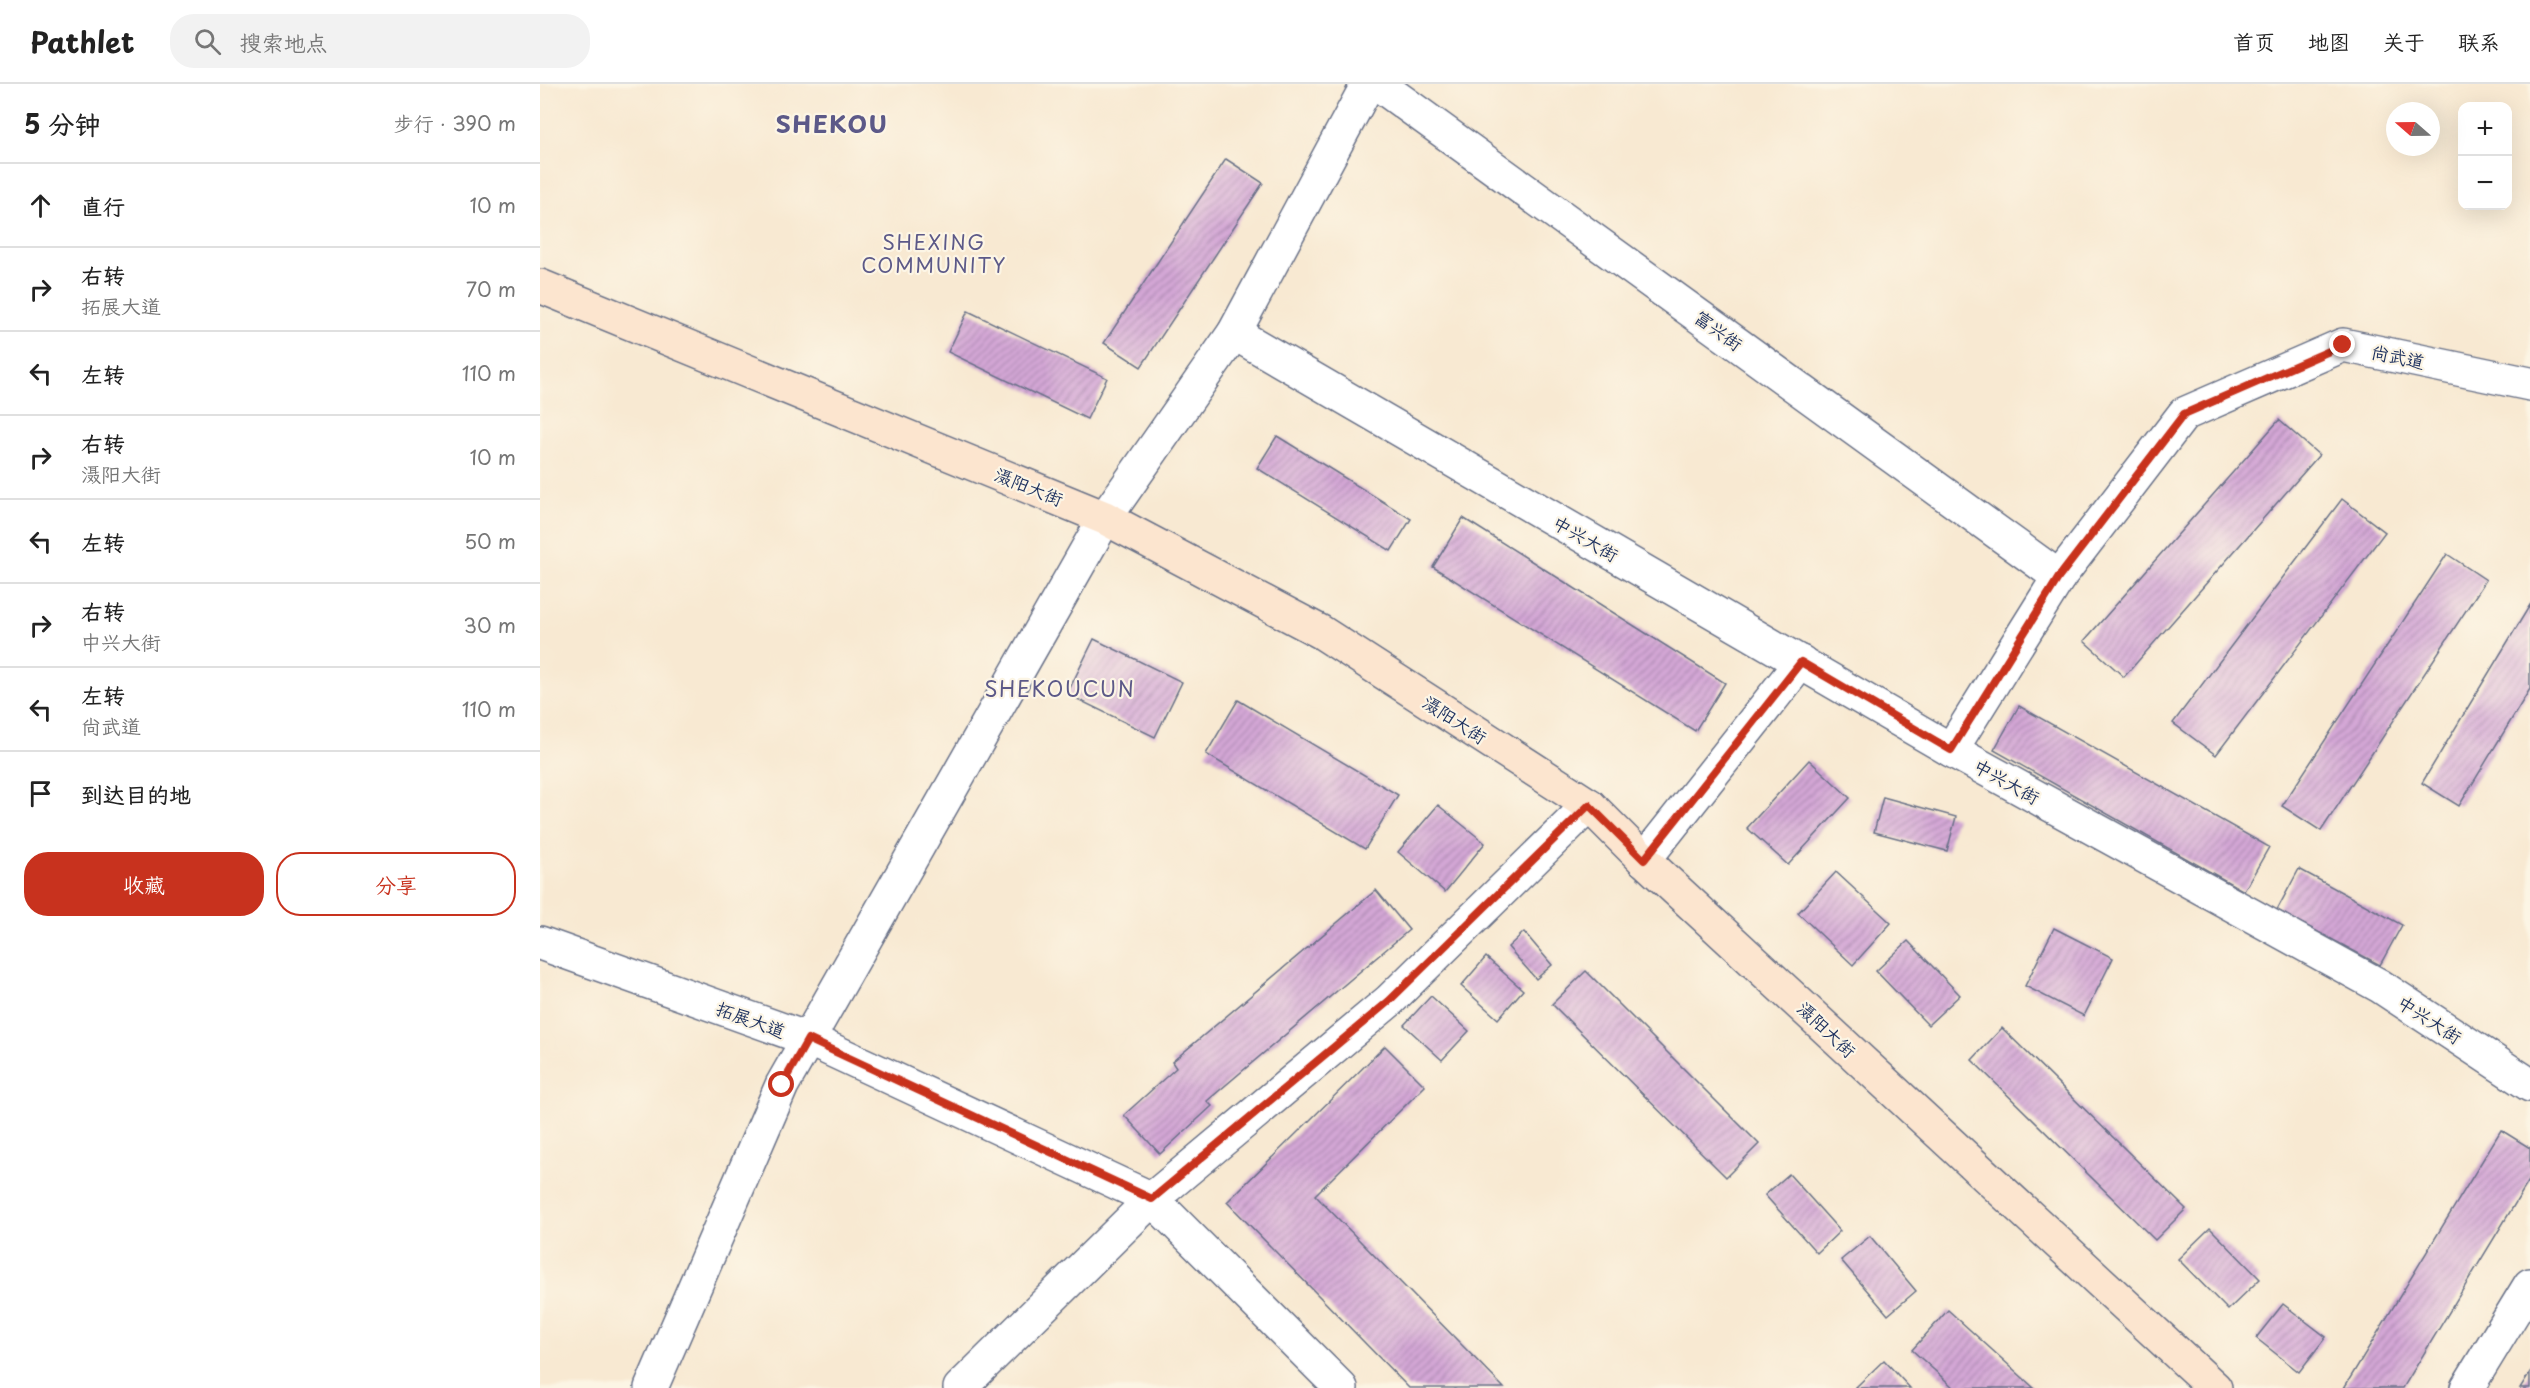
<!DOCTYPE html>
<html lang="zh">
<meta charset="utf-8">
<style>
:root{--surface:#fff;--page:#f2f2f2;--text:#222;--muted:#767676;--line:#e0e0e0;--accent:#c8321e}
body{margin:0;font-family:"Playpen Sans","LXGW WenKai TC",sans-serif;background:var(--page);color:var(--text)}
.controls{position:absolute;right:18px;top:18px;display:grid;overflow:hidden;border-radius:12px;box-shadow:0 6px 24px #0002}
.controls button{width:54px;height:54px;display:grid;place-items:center;padding:0;border:0;border-bottom:2px solid var(--line);background:var(--surface);color:var(--text);font:30px sans-serif}
.compass{position:absolute;left:1846px;top:18px;width:54px;height:54px;border-radius:50%;background:var(--surface);box-shadow:0 6px 24px #0002;rotate:290deg}
.stop{position:absolute;width:18px;height:18px;margin:-14px;border:4px solid #c8321e;border-radius:50%;background:#fff}
.stop.end{background:#c8321e;border-color:#fff;box-shadow:0 2px 6px #0008}
.list{margin:0;padding:0;list-style:none}
h2{display:flex;justify-content:space-between;align-items:center;height:78px;margin:0;padding:0 24px;font-size:26px}
h2 small{font-size:20px;font-weight:400;color:var(--muted)}
.list li{display:grid;grid-template-columns:39px 1fr auto;gap:18px;align-items:center;box-sizing:border-box;height:84px;padding:0 24px;border-top:2px solid var(--line)}
.list b{display:block;font-size:22px;white-space:nowrap}
.list p{margin:0;font-size:20px;white-space:nowrap;color:var(--muted)}
.list em{font-size:20px;font-style:normal;color:var(--muted)}
.actions{display:flex;gap:12px;padding:18px 24px}
.actions a{flex:1;padding:14px 0;border:2px solid var(--accent);border-radius:24px;text-align:center;font-size:21px;color:var(--accent)}
.actions .main{background:var(--accent);color:#fff}
.icon{flex:none;width:33px;height:33px;fill:none;stroke:currentColor;stroke-width:2;stroke-linecap:round;stroke-linejoin:round}
.map{position:relative;flex:none;width:1990px;height:1304px;overflow:hidden}
header{display:flex;align-items:center;gap:36px;box-sizing:border-box;height:84px;padding:0 30px;background:var(--surface);border-bottom:2px solid var(--line)}
header strong{font-size:28px}
nav{display:flex;gap:33px;margin-inline-start:auto;font-size:21px}
.search{width:420px;height:54px;background:var(--page);display:flex;align-items:center;gap:15px;box-sizing:border-box;padding:0 21px;border-radius:24px;color:var(--muted);font-size:22px}
main{display:flex}
aside{flex:1;background:var(--surface)}
.map>svg:first-child{display:block}
.building{fill:url(#building-hatch)}
.lines{fill:none;stroke-linecap:round;stroke-linejoin:round}
.street-casing{stroke:#687087;stroke-width:36}
.secondary-casing{stroke:#687087;stroke-width:36}
.street{stroke:#fff;stroke-width:33}
.secondary{stroke:#fce5cf;stroke-width:33}
.route{stroke:#c8321e;stroke-width:8}
.labels{text-anchor:middle;dominant-baseline:central;stroke-width:4.5;stroke-linejoin:round;paint-order:stroke}
.street-label{font-size:18px;fill:#1b2f5e;stroke:#fcf5e5}
.neighbourhood-label{font-size:20px;letter-spacing:1.5px;fill:#5c5988;stroke:#fcf5e5}
.quarter-label{font-size:21px;letter-spacing:1.5px;fill:#5c5988;stroke:#fcf5e5}
.district-label{font-size:24px;font-weight:bold;letter-spacing:1.5px;fill:#5c5988;stroke:#fcf5e5}
</style>
<header>
<strong>Pathlet</strong>
<div class="search"><svg class="icon" aria-label="search" viewBox="0 0 24 24"><circle cx="10" cy="10" r="6"/><path d="M15 15l6 6"/></svg>搜索地点</div>
<nav><a>首页</a><a>地图</a><a>关于</a><a>联系</a></nav>
</header>
<main>
<aside>
<h2>5 分钟<small>步行 · 390 m</small></h2>
<ul class="list">
<li><svg class="icon" aria-label="ahead" viewBox="0 0 24 24"><path d="M12 20V5M6 11l6-6 6 6"/></svg><div><b>直行</b></div><em>10 m</em></li>
<li><svg class="icon" aria-label="right" viewBox="0 0 24 24"><path d="M7 20v-9h11M14 6l5 5-5 5"/></svg><div><b>右转</b><p>拓展大道</p></div><em>70 m</em></li>
<li><svg class="icon" aria-label="left" viewBox="0 0 24 24"><path d="M17 20v-9H6M10 6l-5 5 5 5"/></svg><div><b>左转</b></div><em>110 m</em></li>
<li><svg class="icon" aria-label="right" viewBox="0 0 24 24"><path d="M7 20v-9h11M14 6l5 5-5 5"/></svg><div><b>右转</b><p>滠阳大街</p></div><em>10 m</em></li>
<li><svg class="icon" aria-label="left" viewBox="0 0 24 24"><path d="M17 20v-9H6M10 6l-5 5 5 5"/></svg><div><b>左转</b></div><em>50 m</em></li>
<li><svg class="icon" aria-label="right" viewBox="0 0 24 24"><path d="M7 20v-9h11M14 6l5 5-5 5"/></svg><div><b>右转</b><p>中兴大街</p></div><em>30 m</em></li>
<li><svg class="icon" aria-label="left" viewBox="0 0 24 24"><path d="M17 20v-9H6M10 6l-5 5 5 5"/></svg><div><b>左转</b><p>尚武道</p></div><em>110 m</em></li>
<li><svg class="icon" aria-label="arrive" viewBox="0 0 24 24"><path d="M6 21V4h12l-3 4 3 4H6"/></svg><div><b>到达目的地</b></div></li>
</ul>
<div class="actions"><a class="main">收藏</a><a>分享</a></div>
</aside>
<div class="map">
<svg width="1990" height="1304" viewBox="0 0 1990 1304">
<defs>
<pattern id="building-hatch" width="6" height="6" patternUnits="userSpaceOnUse" patternTransform="scale(1.5)"><rect width="6" height="6" fill="#d4a7d6"/><path d="M-1 1l2-2M0 6l6-6M5 7l2-2" fill="none" stroke="#ab88b1"/></pattern>
</defs>
<rect width="100%" height="100%" fill="#fcf5e5"/>
<filter id="ink" filterUnits="userSpaceOnUse"><feTurbulence type="fractalNoise" baseFrequency=".0167" numOctaves="2"/><feDisplacementMap in="SourceGraphic" scale="12" xChannelSelector="R" yChannelSelector="G"/><feConvolveMatrix kernelMatrix="1 2 1 2 8 2 1 2 1" color-interpolation-filters="sRGB"/></filter>
<filter id="wash" filterUnits="userSpaceOnUse"><feTurbulence type="fractalNoise" baseFrequency=".008" numOctaves="4" result="noise"/><feDisplacementMap in="SourceGraphic" scale="24" xChannelSelector="R" yChannelSelector="G"/><feGaussianBlur stdDeviation="1.35" result="paint"/><feColorMatrix in="noise" values="0 0 0 0 0 0 0 0 0 0 0 0 0 0 0 0 0 1.4 0 .05"/><feComposite in="paint" operator="in"/></filter>
<g filter="url(#wash)">
<rect width="100%" height="100%" fill="#f8e9d2"/>
<g id="blocks">
<g class="building">
<polygon points="686,75 723,99 601,283 564,259"/>
<polygon points="428,227 567,294 547,335 408,268"/>
<polygon points="1739,336 1779,371 1584,593 1544,557"/>
<polygon points="737,352 871,435 851,467 717,384"/>
<polygon points="1802,415 1845,448 1676,671 1633,639"/>
<polygon points="923,434 1185,599 1155,647 893,483"/>
<polygon points="1907,470 1946,496 1781,747 1742,722"/>
<polygon points="1990,521 1990,605 1919,722 1882,699"/>
<polygon points="554,555 642,598 615,653 527,610"/>
<polygon points="698,616 858,711 825,765 666,670"/>
<polygon points="1479,622 1729,763 1704,807 1454,666"/>
<polygon points="1269,676 1310,714 1248,781 1207,744"/>
<polygon points="1343,713 1416,733 1407,767 1334,748"/>
<polygon points="898,721 945,759 905,808 858,768"/>
<polygon points="1759,785 1862,841 1840,881 1737,826"/>
<polygon points="1296,788 1351,839 1313,881 1258,829"/>
<polygon points="836,806 869,846 667,1017 672,1022 620,1070 584,1031 636,984 632,978"/>
<polygon points="1514,844 1573,874 1544,932 1485,902"/>
<polygon points="984,848 1012,881 996,895 968,863"/>
<polygon points="1368,857 1420,911 1388,941 1336,887"/>
<polygon points="946,873 983,906 958,935 921,902"/>
<polygon points="1046,887 1219,1060 1186,1093 1012,920"/>
<polygon points="891,912 929,947 902,976 864,941"/>
<polygon points="1462,944 1646,1125 1615,1156 1432,976"/>
<polygon points="845,962 885,1002 775,1111 964,1304 869,1304 687,1118"/>
<polygon points="1961,1046 1990,1064 1990,1095 1863,1304 1804,1304"/>
<polygon points="1249,1090 1300,1147 1277,1169 1225,1111"/>
<polygon points="1670,1144 1720,1195 1688,1226 1638,1175"/>
<polygon points="1330,1152 1376,1207 1348,1231 1301,1176"/>
<polygon points="1743,1220 1786,1253 1759,1288 1716,1254"/>
<polygon points="1408,1226 1494,1304 1414,1304 1372,1266"/>
<polygon points="1344,1276 1370,1304 1315,1304"/>
<polygon points="1990,1288 1990,1304 1980,1304"/>
</g>
</g>
</g>
<g filter="url(#ink)">
<use href="#blocks" fill-opacity="0" stroke="#687087" stroke-width="1.5"/>
<g class="lines">
<g class="street-casing">
<g id="street">
<polyline points="838,0 1519,493"/>
<polyline points="694,249 1411,666 1840,902 1990,1001"/>
<polyline points="1411,666 1519,493 1644,330 1803,261 1990,300"/>
<polyline points="1104,776 1261,578"/>
<polyline points="0,859 268,955 612,1115 801,1304"/>
<polyline points="111,1304 242,1001 565,434 694,249 828,0"/>
<polyline points="420,1304 612,1115 849,917 1049,721"/>
<polyline points="1927,1304 1990,1201"/>
</g>
</g>
<g class="secondary-casing">
<polyline id="secondary" points="0,202 565,434 781,548 1049,721 1104,776 1675,1304"/>
</g>
<use href="#street" class="street"/>
<use href="#secondary" class="secondary"/>
</g>
</g>
<g class="lines" filter="url(#ink)">
<polyline class="route" points="242,1001 268,955 612,1115 849,917 1049,721 1104,776 1261,578 1411,666 1519,493 1644,330 1803,261"/>
</g>
<g class="labels">
<g class="street-label">
<text transform="translate(1179 246) rotate(36)">富兴街</text>
<text transform="translate(1858 272) rotate(12)">尚武道</text>
<text transform="translate(489 402) rotate(22)">滠阳大街</text>
<text transform="translate(1046 454) rotate(30)">中兴大街</text>
<text transform="translate(915 635) rotate(33)">滠阳大街</text>
<text transform="translate(1467 697) rotate(29)">中兴大街</text>
<text transform="translate(211 935) rotate(20)">拓展大道</text>
<text transform="translate(1890 935) rotate(33)">中兴大街</text>
<text transform="translate(1287 945) rotate(43)">滠阳大街</text>
</g>
<g class="neighbourhood-label">
<text x="394" y="158">SHEXING<tspan x="394" dy="23">COMMUNITY</tspan></text>
</g>
<g class="quarter-label">
<text x="520" y="604">SHEKOUCUN</text>
</g>
<g class="district-label">
<text x="292" y="39">SHEKOU</text>
</g>
</g>
</svg>
<div class="controls">
<button>+</button>
<button>−</button>
</div>
<svg class="compass" viewBox="-18 -18 36 36"><path d="M0-13l5 13h-10z" fill="#e53935"/><path d="M0 13l5-13h-10z" fill="#767676"/></svg>
<div class="stop" style="left:242px;top:1001px"></div>
<div class="stop end" style="left:1803px;top:261px"></div>
</div>
</main>
